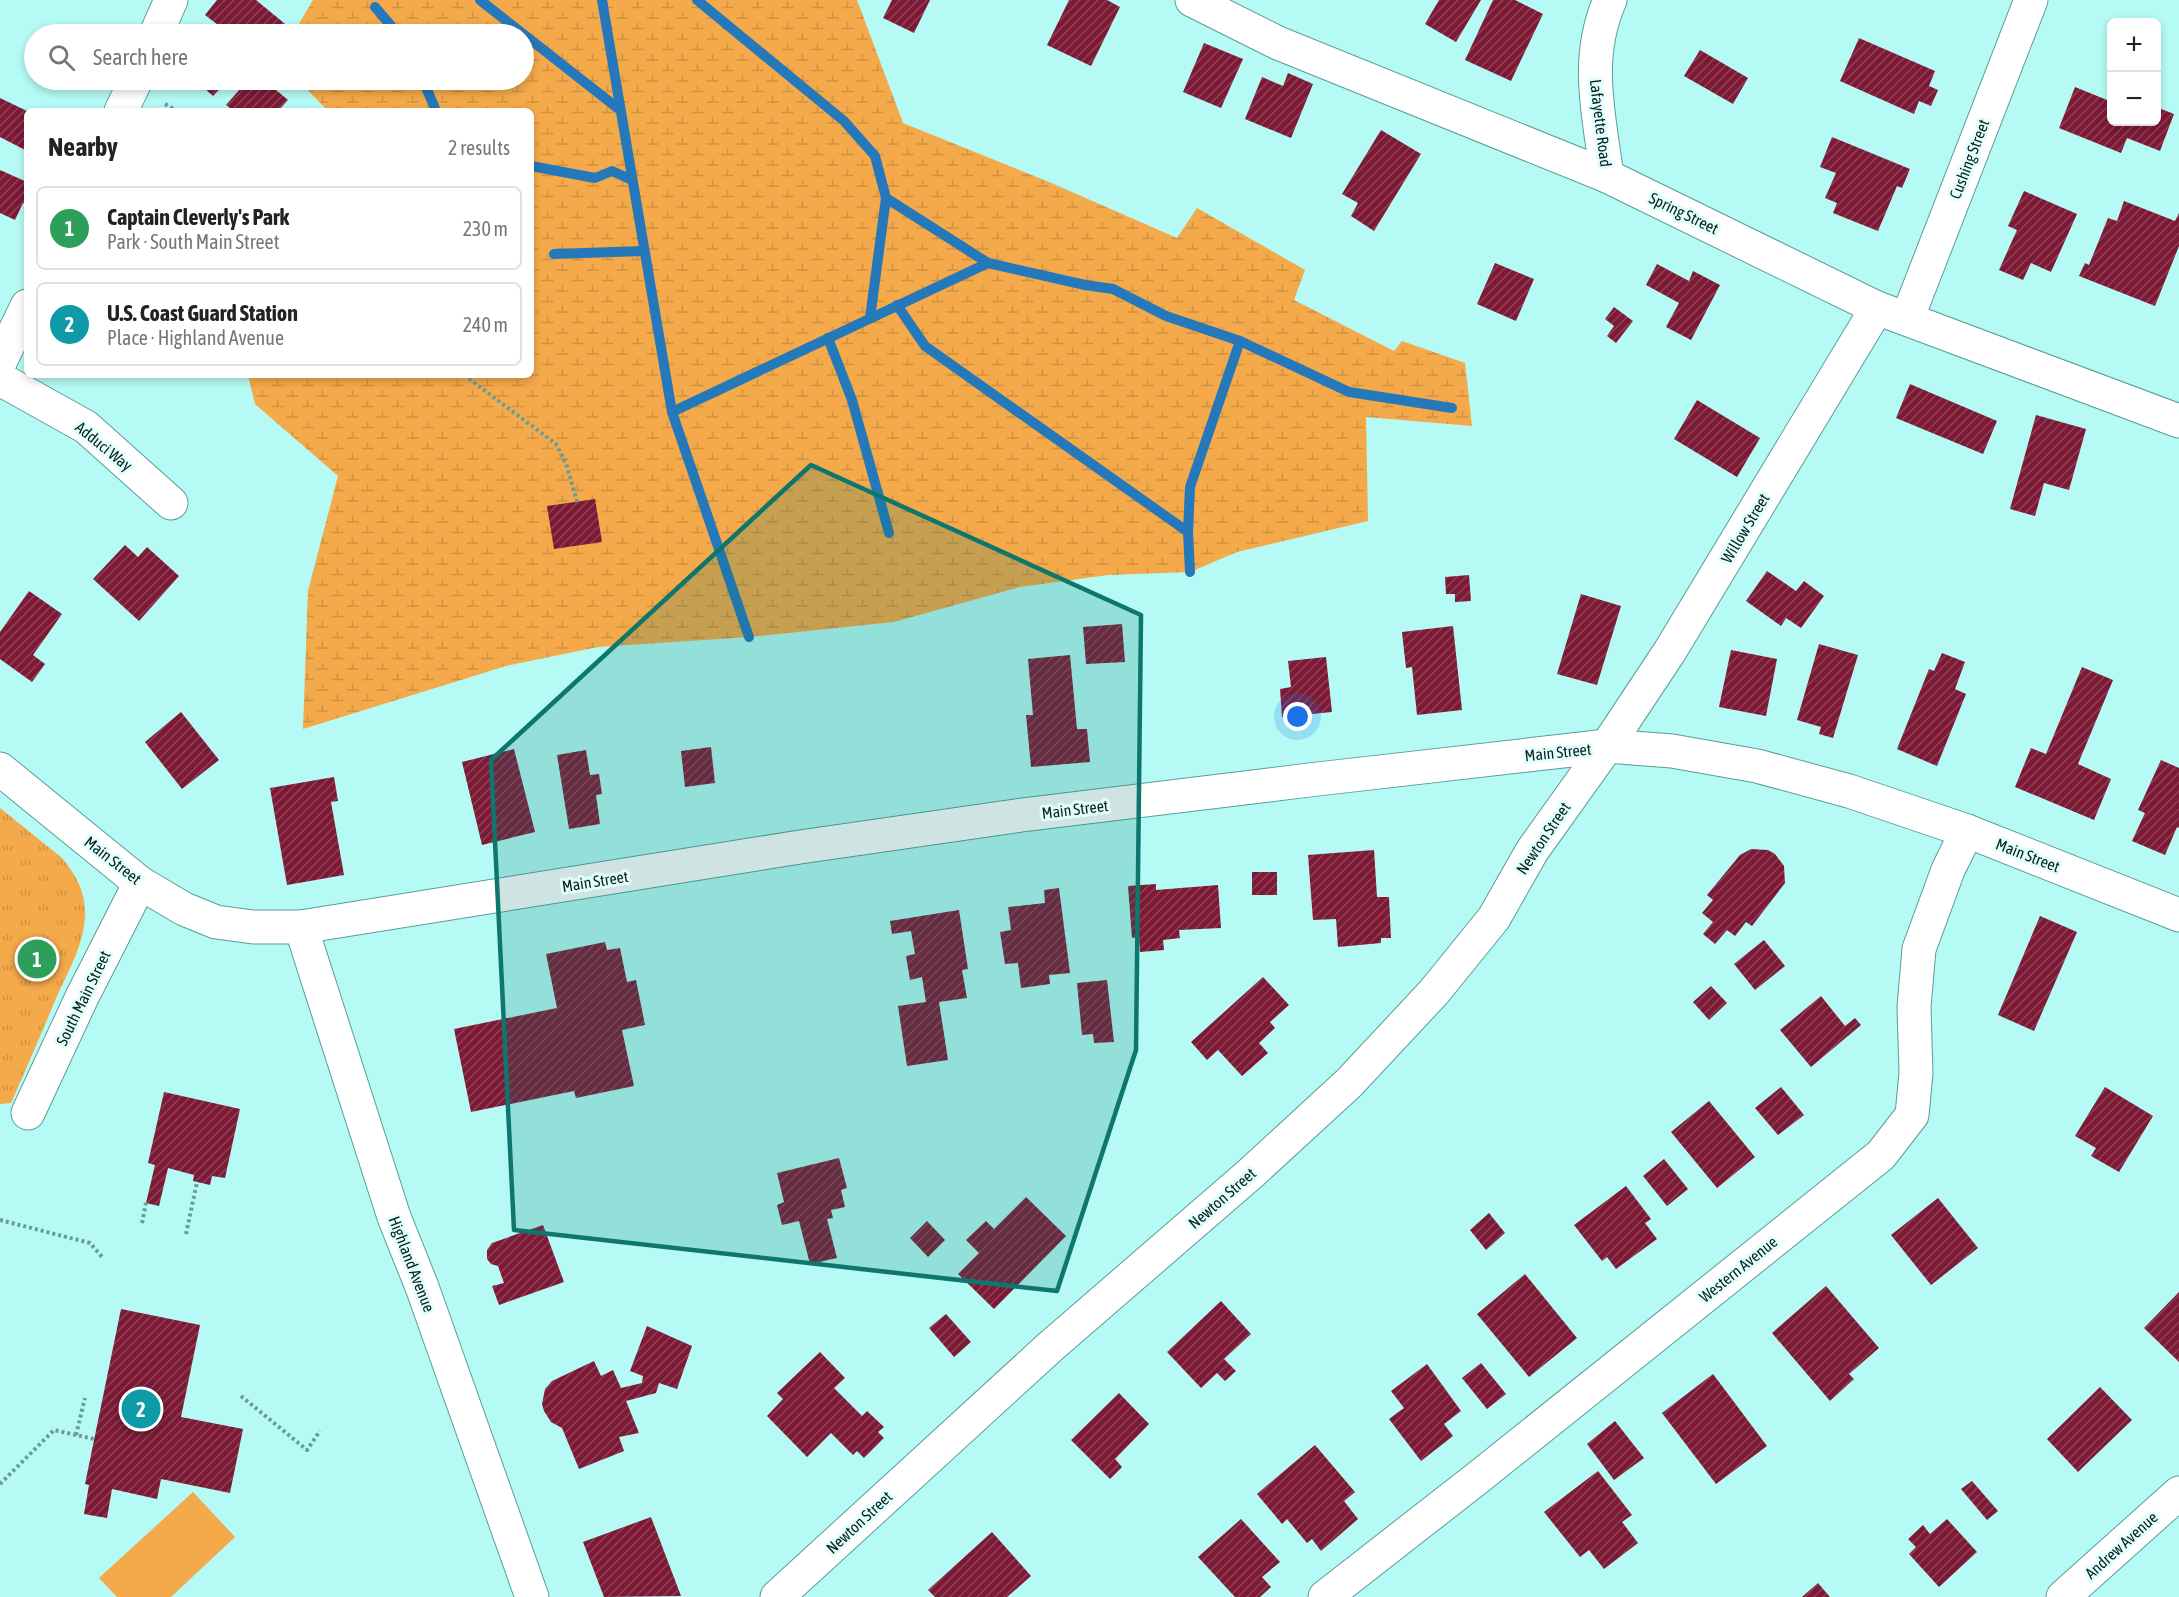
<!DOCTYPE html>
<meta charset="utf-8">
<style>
:root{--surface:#fff;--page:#f6f6f6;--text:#222;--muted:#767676;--line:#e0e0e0;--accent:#ac1948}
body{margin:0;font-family:"Asap Condensed",sans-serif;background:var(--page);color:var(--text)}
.controls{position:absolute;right:18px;top:18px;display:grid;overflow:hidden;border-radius:9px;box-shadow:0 3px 9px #0003}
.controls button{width:54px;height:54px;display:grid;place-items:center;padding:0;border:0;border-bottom:2px solid var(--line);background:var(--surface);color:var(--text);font:30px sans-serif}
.you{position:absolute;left:1298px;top:717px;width:21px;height:21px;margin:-15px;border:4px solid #fff;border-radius:50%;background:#1a73e8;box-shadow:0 0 0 9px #1a73e833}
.badge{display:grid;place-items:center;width:39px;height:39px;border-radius:50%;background:var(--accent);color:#fff;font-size:20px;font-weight:700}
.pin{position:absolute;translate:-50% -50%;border:3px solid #fff;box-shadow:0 2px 6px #0006}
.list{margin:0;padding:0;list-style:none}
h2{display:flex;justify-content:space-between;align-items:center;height:78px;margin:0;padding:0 24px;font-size:26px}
h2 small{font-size:20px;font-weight:400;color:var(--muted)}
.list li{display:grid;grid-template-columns:39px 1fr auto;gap:18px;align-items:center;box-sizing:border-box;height:84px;margin:0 12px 12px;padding:0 12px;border:2px solid var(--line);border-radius:9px}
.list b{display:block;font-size:22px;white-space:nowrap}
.list p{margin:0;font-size:20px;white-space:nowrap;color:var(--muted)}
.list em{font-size:20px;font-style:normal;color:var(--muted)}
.icon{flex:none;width:33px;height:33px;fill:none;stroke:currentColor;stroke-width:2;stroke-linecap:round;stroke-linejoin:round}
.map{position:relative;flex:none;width:2179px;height:1597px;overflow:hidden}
.search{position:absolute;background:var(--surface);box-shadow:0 3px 9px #0003;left:24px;top:24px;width:510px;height:66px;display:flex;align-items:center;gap:15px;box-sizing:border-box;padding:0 21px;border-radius:33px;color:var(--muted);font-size:22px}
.panel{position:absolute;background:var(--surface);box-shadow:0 3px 9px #0003;left:24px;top:108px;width:510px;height:270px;border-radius:9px}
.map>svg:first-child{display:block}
.grass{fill:url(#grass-tufts)}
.wetland{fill:url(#wetland-marsh)}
.pitch{fill:#f4a94a}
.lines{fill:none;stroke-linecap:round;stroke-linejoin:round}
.stream{stroke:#2578b9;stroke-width:10}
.building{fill:url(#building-hatch)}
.minor-casing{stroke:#5a9d98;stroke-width:35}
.major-casing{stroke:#5a9d98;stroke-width:35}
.path{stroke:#699c98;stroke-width:4;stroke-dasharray:3 3;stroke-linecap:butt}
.minor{stroke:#fff;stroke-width:33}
.major{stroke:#fff;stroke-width:33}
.marked{fill:#0f766e;fill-opacity:0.2;stroke:#0f766e;stroke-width:4.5;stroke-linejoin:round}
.labels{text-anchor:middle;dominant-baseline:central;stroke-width:6;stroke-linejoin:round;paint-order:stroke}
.street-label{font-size:16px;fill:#062321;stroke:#e4fefc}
</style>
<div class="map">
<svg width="2179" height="1597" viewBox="0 0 2179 1597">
<defs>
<pattern id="grass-tufts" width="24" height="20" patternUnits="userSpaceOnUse" patternTransform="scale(1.5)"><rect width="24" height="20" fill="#f4a94a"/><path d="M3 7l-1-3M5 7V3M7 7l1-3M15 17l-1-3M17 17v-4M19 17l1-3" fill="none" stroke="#d09140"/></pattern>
<pattern id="wetland-marsh" width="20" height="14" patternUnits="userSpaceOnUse" patternTransform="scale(1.5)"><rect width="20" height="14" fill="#f4a94a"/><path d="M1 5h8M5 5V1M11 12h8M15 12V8" fill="none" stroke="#d09140"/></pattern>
<pattern id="building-hatch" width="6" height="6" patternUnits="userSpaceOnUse" patternTransform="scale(1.5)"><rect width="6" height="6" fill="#7d1935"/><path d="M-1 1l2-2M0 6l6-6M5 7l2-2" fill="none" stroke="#8b4257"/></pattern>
</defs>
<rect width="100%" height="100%" fill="#b5faf5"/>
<path class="grass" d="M 0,808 L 62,858 C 76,875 85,891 85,913 C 85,942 69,970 57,996 C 42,1032 27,1067 11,1103 L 0,1104 Z"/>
<polygon class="wetland" points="313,0 857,0 903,123 1049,182 1177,238 1197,208 1305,270 1294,300 1394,351 1402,341 1465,363 1472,426 1366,417 1368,521 1237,552 1190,572 1108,575 1020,587 894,622 749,637 598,647 506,666 303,729 308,591 338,476 255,404 248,375 531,375 531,111 328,111 298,80 524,80 524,34 293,34"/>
<polygon class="pitch" points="193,1492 235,1537 171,1597 117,1597 99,1578"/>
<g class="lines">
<g class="stream">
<polyline points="480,0 620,110"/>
<polyline points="602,0 672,412 749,637"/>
<polyline points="697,0 844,121 875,156 886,198 870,318"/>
<polyline points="375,7 398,34"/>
<polyline points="423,80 436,111"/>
<polyline points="531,166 595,178 612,171 632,180"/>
<polyline points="886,198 988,263 1085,285 1113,289 1166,316 1240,341 1349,392 1452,408"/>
<polyline points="554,254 644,251"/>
<polyline points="897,305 925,346 1188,532"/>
<polyline points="828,338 852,400 889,533"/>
<polyline points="672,412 988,263"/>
<polyline points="1190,572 1188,532 1190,487 1240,341"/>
</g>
</g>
<g class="building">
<polygon points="217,0 256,0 290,28 285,34 230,34 205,15"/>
<polygon points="892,0 930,0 914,33 883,18"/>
<polygon points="1069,0 1107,0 1120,7 1091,66 1047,45"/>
<polygon points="1439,0 1481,0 1456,42 1425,24"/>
<polygon points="1493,0 1515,0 1543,14 1511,81 1465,60"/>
<polygon points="1859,38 1935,71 1929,86 1938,90 1931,106 1919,101 1914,114 1840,81"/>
<polygon points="1204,43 1243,59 1221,108 1183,92"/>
<polygon points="1700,50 1748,78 1733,104 1684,76"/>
<polygon points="1288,73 1313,84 1291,138 1245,119 1262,77 1283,86"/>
<polygon points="195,80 228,80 213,96"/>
<polygon points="248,80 264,80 288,100 278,111 234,111 226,105"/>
<polygon points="2075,87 2112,102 2112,122 2156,122 2156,107 2174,114 2160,151 2127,138 2121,153 2059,128"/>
<polygon points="0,98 27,111 27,151 0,137"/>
<polygon points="1381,130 1421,154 1374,231 1351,216 1358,203 1342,194"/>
<polygon points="1832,137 1910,169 1902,188 1897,186 1878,231 1833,213 1837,203 1825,198 1836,173 1820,167"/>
<polygon points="0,170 27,182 27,205 23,203 15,220 0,213"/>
<polygon points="2024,191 2077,214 2051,272 2031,263 2023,280 1999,270 2017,230 2008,226"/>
<polygon points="2124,201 2175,221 2179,213 2179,246 2155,306 2079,276 2085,263 2089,265 2108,218 2117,221"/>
<polygon points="1495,263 1534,279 1516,321 1477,304"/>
<polygon points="1657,264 1689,281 1693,271 1720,285 1691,340 1666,327 1679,303 1646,285"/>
<polygon points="1614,307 1633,321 1616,343 1607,336 1614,326 1605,319"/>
<polygon points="1910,384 1997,421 1983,454 1896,418"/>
<polygon points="1697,400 1760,438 1737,477 1674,439"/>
<polygon points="2036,415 2086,429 2069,490 2044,483 2035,516 2010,509"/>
<polygon points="595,499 602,542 554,549 547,506"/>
<polygon points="125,545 138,557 147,547 179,576 139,621 93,579"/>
<polygon points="1767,571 1796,591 1804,581 1824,596 1801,628 1786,618 1781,626 1746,601"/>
<polygon points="1469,575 1471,601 1455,602 1455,594 1446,594 1445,577"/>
<polygon points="29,591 62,614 33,655 45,664 32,682 0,659 0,632"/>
<polygon points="1581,594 1621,606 1597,685 1557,674"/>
<polygon points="1122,624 1125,662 1086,664 1083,627"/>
<polygon points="1453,626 1462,710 1417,715 1412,667 1406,668 1402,632"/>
<polygon points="1819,644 1858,655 1833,738 1819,734 1821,727 1797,720"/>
<polygon points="1731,650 1777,659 1766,716 1719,707"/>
<polygon points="1942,653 1965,662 1955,689 1966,694 1937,766 1897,749 1929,669 1934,671"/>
<polygon points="1070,655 1077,729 1087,729 1090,762 1031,767 1026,715 1033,715 1028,659"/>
<polygon points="1326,657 1332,712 1282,717 1280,689 1291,687 1288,661"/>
<polygon points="2082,667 2113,680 2078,764 2111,779 2094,820 2015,787 2031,748 2046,754"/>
<polygon points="181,712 219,760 182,789 145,742"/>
<polygon points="711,747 715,783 685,787 681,751"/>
<polygon points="514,749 535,832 482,845 462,762"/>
<polygon points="586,750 590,775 599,774 602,794 596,795 600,824 569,829 557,755"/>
<polygon points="2161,760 2179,768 2179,828 2177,827 2165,855 2132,841 2145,813 2138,810"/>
<polygon points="334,777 338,801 331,802 344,875 287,885 270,788"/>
<polygon points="1751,849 1768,850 1775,854 1784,866 1785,883 1752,926 1746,922 1735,936 1727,930 1715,944 1703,934 1713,922 1702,913 1713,900 1707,895 1740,855"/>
<polygon points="1374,850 1377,897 1389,897 1391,938 1381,938 1381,943 1338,947 1336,919 1313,920 1308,855"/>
<rect x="1252" y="872" width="25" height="23"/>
<polygon points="1156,884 1156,890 1218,885 1221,928 1179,930 1180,938 1163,940 1164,950 1140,952 1139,937 1132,938 1128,886"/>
<polygon points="1059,888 1070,973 1049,975 1050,984 1021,988 1018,963 1005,964 1000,932 1011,930 1008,907 1045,903 1044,890"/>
<polygon points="959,910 968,969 962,970 967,998 939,1002 948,1060 907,1066 898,1006 926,1002 922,977 910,980 906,956 915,954 911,931 892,934 890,921"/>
<polygon points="2040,916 2077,932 2034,1031 1998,1015"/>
<polygon points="1764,940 1785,966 1755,990 1734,964"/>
<polygon points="605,942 607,950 620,948 627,982 636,980 645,1025 622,1030 634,1086 576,1098 574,1091 471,1112 454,1029 557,1008 546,954"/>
<polygon points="1263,977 1289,1005 1270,1022 1275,1028 1259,1043 1268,1053 1242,1076 1218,1050 1207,1060 1191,1042"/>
<polygon points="1107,980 1114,1042 1094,1043 1093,1034 1082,1035 1077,983"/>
<polygon points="1711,986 1727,1003 1709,1020 1693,1002"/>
<polygon points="1821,996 1845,1026 1855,1018 1861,1025 1811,1067 1780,1030"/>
<polygon points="1781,1087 1804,1115 1778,1135 1755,1108"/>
<polygon points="2105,1087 2153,1116 2119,1172 2091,1156 2096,1148 2075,1136"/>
<polygon points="164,1092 240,1109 225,1178 212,1176 210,1185 193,1181 194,1175 168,1168 159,1206 146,1203 155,1165 148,1163"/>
<polygon points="1709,1101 1755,1157 1717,1188 1671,1132"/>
<polygon points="839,1158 847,1188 841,1190 845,1207 831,1210 833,1218 827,1219 837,1258 810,1264 799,1221 782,1225 777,1205 784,1202 777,1173"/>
<polygon points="1664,1159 1688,1189 1667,1206 1643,1176"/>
<polygon points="1626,1186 1651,1219 1645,1223 1657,1239 1616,1269 1607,1257 1602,1261 1574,1225"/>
<polygon points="1026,1197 1066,1236 994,1309 958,1274 979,1253 966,1240 986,1221 994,1229"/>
<polygon points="1938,1198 1978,1248 1931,1285 1891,1235"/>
<polygon points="1489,1213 1505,1233 1486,1250 1470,1230"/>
<polygon points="927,1221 945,1240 928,1257 910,1238"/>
<polygon points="543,1225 564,1282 499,1305 492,1286 504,1283 498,1266 491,1264 487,1259 487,1250 492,1243"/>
<polygon points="1525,1274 1577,1338 1529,1377 1477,1314"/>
<polygon points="1826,1286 1879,1348 1849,1374 1854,1379 1830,1401 1772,1333"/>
<polygon points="2179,1292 2179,1362 2144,1328"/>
<polygon points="1221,1301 1251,1334 1224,1359 1236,1371 1225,1381 1217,1373 1201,1388 1167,1352"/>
<polygon points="121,1309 200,1325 181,1417 243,1429 230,1493 161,1479 157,1499 112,1489 107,1518 84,1514 89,1485 85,1484"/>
<polygon points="946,1314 971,1342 954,1357 929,1328"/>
<polygon points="647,1326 692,1346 677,1389 659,1383 656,1393 626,1401 639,1433 619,1437 624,1451 579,1469 562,1428 551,1422 544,1411 542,1404 545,1389 552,1381 594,1361 601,1376 613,1370 621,1388 642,1383 643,1376 630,1371"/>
<polygon points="820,1352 845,1378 834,1388 862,1416 867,1411 884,1427 878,1432 884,1438 864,1458 857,1451 853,1455 831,1433 807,1457 767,1416 783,1399 777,1393"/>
<polygon points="1481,1363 1506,1394 1487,1409 1462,1378"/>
<polygon points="1427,1364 1461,1411 1444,1424 1453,1436 1421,1461 1389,1419 1404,1408 1391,1391"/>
<polygon points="1713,1374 1767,1446 1716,1484 1662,1413"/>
<polygon points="2100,1387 2132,1420 2078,1472 2047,1439"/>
<polygon points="1119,1393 1149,1424 1115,1459 1122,1467 1110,1479 1071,1440"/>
<polygon points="1615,1421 1644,1458 1614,1480 1587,1444"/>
<polygon points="1315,1445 1355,1492 1344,1501 1358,1519 1321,1551 1312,1539 1307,1543 1287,1519 1282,1524 1257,1494"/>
<polygon points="1598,1471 1632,1515 1622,1522 1638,1543 1604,1569 1589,1550 1580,1557 1544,1512"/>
<polygon points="1972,1481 1998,1511 1987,1520 1961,1489"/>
<polygon points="651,1517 681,1596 604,1597 583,1542"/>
<polygon points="1241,1519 1280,1562 1262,1577 1271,1587 1260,1597 1235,1597 1198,1557"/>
<polygon points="1947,1519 1977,1552 1939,1587 1909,1554 1916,1547 1908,1539 1923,1525 1930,1534"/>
<polygon points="992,1532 1031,1576 1007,1597 935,1597 928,1590"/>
<polygon points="1818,1583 1830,1597 1802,1597"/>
</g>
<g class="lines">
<g class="minor-casing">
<g id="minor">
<polyline points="1192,0 1278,43 1607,176 1877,308 2179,421"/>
<polyline points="156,34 171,0"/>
<polyline points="121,111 136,80"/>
<path d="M 1607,176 C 1599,115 1584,59 1610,0"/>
<polyline points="1907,319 2031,0"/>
<polyline points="0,362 27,306"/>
<polyline points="0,379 86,427 171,503"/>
<polyline points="301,927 394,1217 422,1287 532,1597"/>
<polyline points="28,1113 82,997 140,883"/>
<polyline points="777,1597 1050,1347 1250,1174 1349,1083 1434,992 1494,918 1532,851 1607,746 1670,651 1877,308"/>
<polyline points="1325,1597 1480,1476 1881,1155 1912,1115 1916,1073 1914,1007 1919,949 1948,870 1967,831"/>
<polyline points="2063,1597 2179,1493"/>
</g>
</g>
<g class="major-casing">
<polyline id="major" points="0,769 140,883 184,909 216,922 253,927 301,927 800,847 1022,815 1309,780 1607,746 1672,751 1757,766 1849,791 1967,831 2179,915"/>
</g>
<g class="path">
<polyline points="165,104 177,111"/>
<polyline points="464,375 556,444 567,466 577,502"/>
<polyline points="0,1220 90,1243 103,1258"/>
<polyline points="142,1223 146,1203"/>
<polyline points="186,1234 197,1182"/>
<polyline points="241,1396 307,1450 320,1431"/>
<polyline points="76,1435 85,1398"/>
<polyline points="0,1484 54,1430 94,1439"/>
</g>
<use href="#minor" class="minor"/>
<use href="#major" class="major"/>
</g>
<path class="marked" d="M 811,465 L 1141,615 L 1136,1050 L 1057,1291 L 514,1230 L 491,760 Z"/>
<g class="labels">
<g class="street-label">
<text transform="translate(1601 123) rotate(83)">Lafayette Road</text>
<text transform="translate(1969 159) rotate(-69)">Cushing Street</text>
<text transform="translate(1684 213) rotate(26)">Spring Street</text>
<text transform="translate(104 446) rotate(39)">Adduci Way</text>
<text transform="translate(1745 528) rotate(-59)">Willow Street</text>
<text transform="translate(1558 752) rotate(-6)">Main Street</text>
<text transform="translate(1075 809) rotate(-7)">Main Street</text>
<text transform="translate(1543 838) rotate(-56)">Newton Street</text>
<text transform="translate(2028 855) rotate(21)">Main Street</text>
<text transform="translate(113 860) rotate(38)">Main Street</text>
<text transform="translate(595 881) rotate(-9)">Main Street</text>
<text transform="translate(83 998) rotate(-64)">South Main Street</text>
<text transform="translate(1222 1198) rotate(-41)">Newton Street</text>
<text transform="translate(412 1264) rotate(69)">Highland Avenue</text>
<text transform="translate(1738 1269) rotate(-39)">Western Avenue</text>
<text transform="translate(859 1522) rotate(-43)">Newton Street</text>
<text transform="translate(2121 1545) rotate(-42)">Andrew Avenue</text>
</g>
</g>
</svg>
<div class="controls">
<button>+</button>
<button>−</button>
</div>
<div class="you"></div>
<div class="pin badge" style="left:37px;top:959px;background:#2e9e5b">1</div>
<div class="pin badge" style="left:141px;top:1409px;background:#0f9aa8">2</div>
<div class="search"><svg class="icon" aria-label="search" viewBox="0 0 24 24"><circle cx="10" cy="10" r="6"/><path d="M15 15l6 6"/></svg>Search here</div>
<section class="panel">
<h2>Nearby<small>2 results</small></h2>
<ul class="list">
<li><span class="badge" style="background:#2e9e5b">1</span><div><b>Captain Cleverly's Park</b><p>Park · South Main Street</p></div><em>230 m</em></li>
<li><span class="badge" style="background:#0f9aa8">2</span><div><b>U.S. Coast Guard Station</b><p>Place · Highland Avenue</p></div><em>240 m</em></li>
</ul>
</section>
</div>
